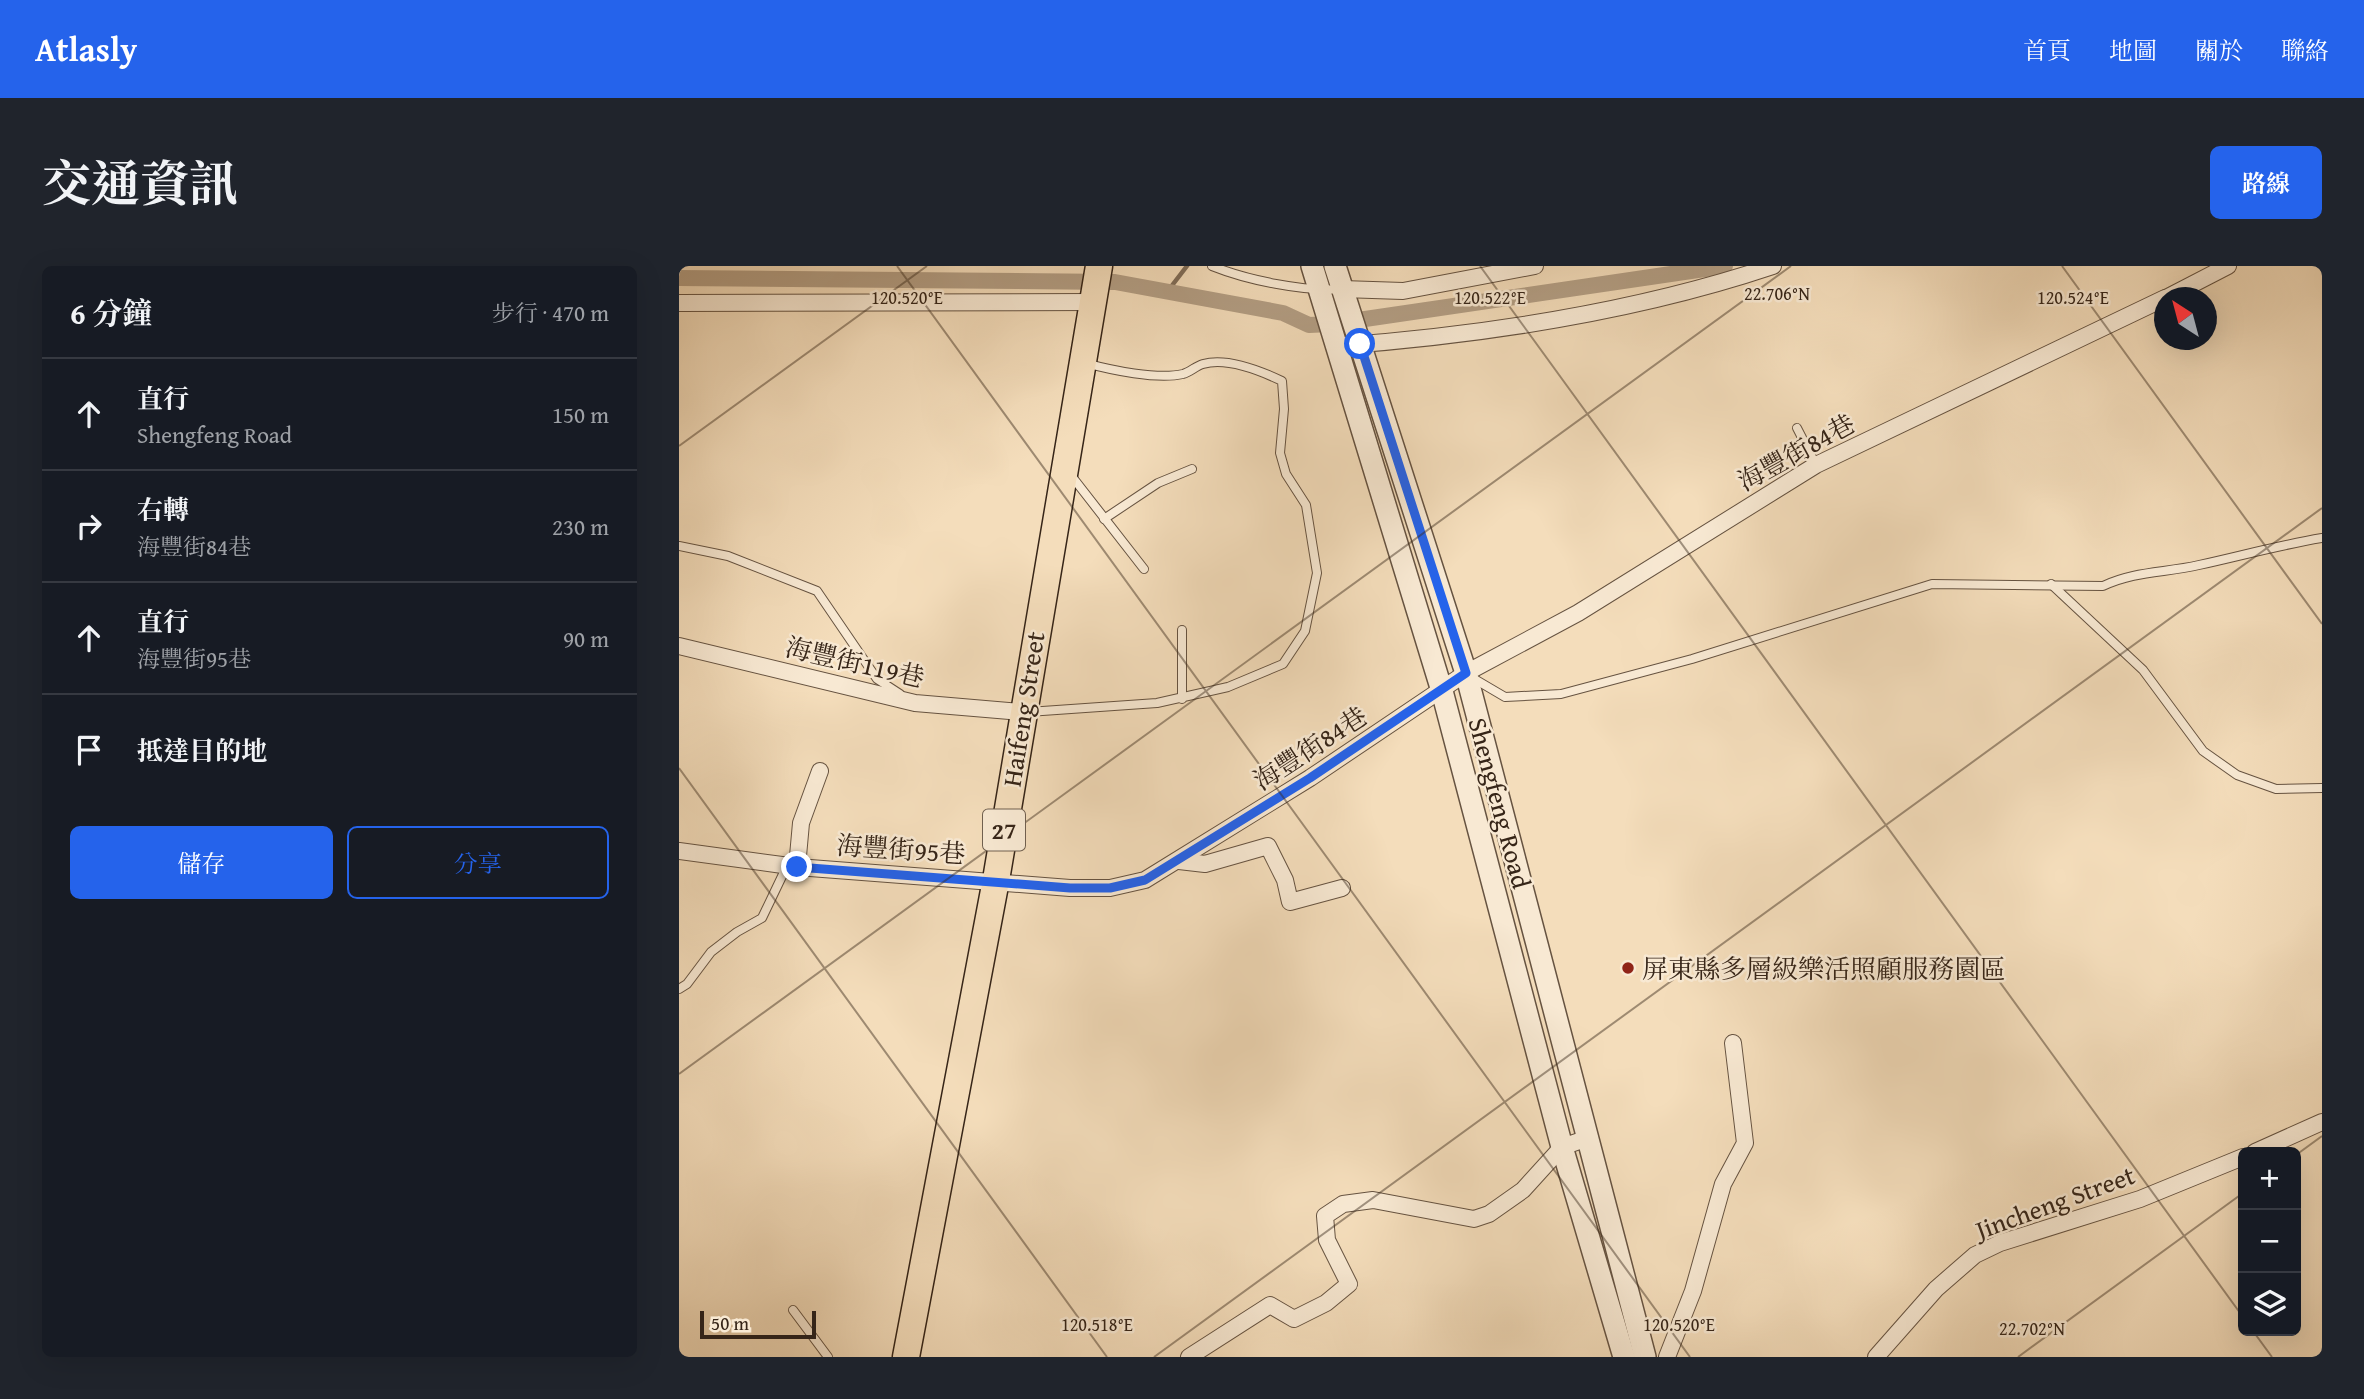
<!DOCTYPE html>
<html lang="zh-TW">
<meta charset="utf-8">
<style>
:root{--surface:#171b24;--page:#20242c;--text:#f1f3f6;--muted:#9ea1a6;--line:#363941;--accent:#2563eb}
body{margin:0;font-family:"Gentium Book Plus","Noto Serif TC",serif;background:var(--page);color:var(--text)}
.controls{position:absolute;right:21px;bottom:21px;display:grid;overflow:hidden;border-radius:10px;box-shadow:0 7px 28px #0002}
.controls button{width:63px;height:63px;display:grid;place-items:center;padding:0;border:0;border-bottom:2px solid var(--line);background:var(--surface);color:var(--text);font:35px sans-serif}
.compass{position:absolute;left:1475px;top:21px;width:63px;height:63px;border-radius:50%;background:var(--surface);box-shadow:0 7px 28px #0002;rotate:324deg}
.scale{position:absolute;left:21px;bottom:18px;width:116px;box-sizing:border-box;padding-left:7px;border:4px solid #362518;border-top:0;font-size:19px;line-height:24px;white-space:nowrap;color:#362518;-webkit-text-stroke:5px #f8e9d3;paint-order:stroke}
.stop{position:absolute;width:21px;height:21px;margin:-16px;border:5px solid #2563eb;border-radius:50%;background:#fff}
.stop.end{background:#2563eb;border-color:#fff;box-shadow:0 2px 7px #0008}
.list{margin:0;padding:0;list-style:none}
h2{display:flex;justify-content:space-between;align-items:center;height:91px;margin:0;padding:0 28px;font-size:30px}
h2 small{font-size:23px;font-weight:400;color:var(--muted)}
.list li{display:grid;grid-template-columns:46px 1fr auto;gap:21px;align-items:center;box-sizing:border-box;height:112px;padding:0 28px;border-top:2px solid var(--line)}
.list b{display:block;font-size:26px;white-space:nowrap}
.list p{margin:0;font-size:23px;white-space:nowrap;color:var(--muted)}
.list em{font-size:23px;font-style:normal;color:var(--muted)}
.actions{display:flex;gap:14px;padding:21px 28px}
.actions a{flex:1;padding:16px 0;border:2px solid var(--accent);border-radius:10px;text-align:center;font-size:24px;color:var(--accent)}
.actions .main{background:var(--accent);color:#fff}
.icon{flex:none;width:38px;height:38px;fill:none;stroke:currentColor;stroke-width:2;stroke-linecap:round;stroke-linejoin:round}
.map{position:relative;flex:none;width:1643px;height:1091px;overflow:hidden;border-radius:10px}
header{display:flex;align-items:center;gap:42px;box-sizing:border-box;height:98px;padding:0 35px;background:var(--accent);color:#fff}
header strong{font-size:33px}
nav{display:flex;gap:38px;margin-inline-start:auto;font-size:24px}
.intro{display:flex;align-items:center;justify-content:space-between;box-sizing:border-box;height:168px;padding:0 42px}
h1{margin:0;font-size:49px}
.button{padding:18px 32px;border-radius:10px;background:var(--accent);color:#fff;font-size:24px;font-weight:700}
main{display:flex;gap:42px;padding:0 42px}
aside{flex:1;background:var(--surface);border-radius:10px;box-shadow:0 7px 28px #0002}
.map>svg:first-child{display:block}
.lines{fill:none;stroke-linecap:round;stroke-linejoin:round}
.stream{stroke:#816e59;stroke-width:4.5}
.canal{stroke:#b39e84;stroke-width:16}
.service-casing{stroke:#665341;stroke-width:10}
.minor-casing{stroke:#665341;stroke-width:18}
.tertiary-casing{stroke:#665341;stroke-width:24}
.primary-casing{stroke:#362518;stroke-width:29}
.service{stroke:#f8e9d3;stroke-width:8}
.minor{stroke:#f8e9d3;stroke-width:16}
.tertiary{stroke:#f8e9d3;stroke-width:21}
.primary{stroke:#f4ddbb;stroke-width:26}
.route{stroke:#2563eb;stroke-width:9}
.ticks{fill:none;stroke:#362518;stroke-width:2;stroke-opacity:0.45}
.poi-dot{fill:#8f2418;stroke:#f8e9d3;stroke-width:2.5}
.labels{text-anchor:middle;dominant-baseline:central;stroke-width:5;stroke-linejoin:round;paint-order:stroke}
.shield{fill:#f8e9d3;stroke:#706050;stroke-width:2}
.shield-label{font-size:24px;font-weight:bold;fill:#362518}
.street-label{font-size:26px;fill:#362518;stroke:#f8e9d3}
.poi-label{font-size:26px;fill:#362518;stroke:#f8e9d3;text-anchor:start}
.ticks-label{font-size:18px;text-anchor:middle;fill:#362518;stroke:#f8e9d3;stroke-width:5;stroke-linejoin:round;paint-order:stroke}
</style>
<header>
<strong>Atlasly</strong>
<nav><a>首頁</a><a>地圖</a><a>關於</a><a>聯絡</a></nav>
</header>
<div class="intro"><h1>交通資訊</h1><a class="button">路線</a></div>
<main>
<aside>
<h2>6 分鐘<small>步行 · 470 m</small></h2>
<ul class="list">
<li><svg class="icon" aria-label="ahead" viewBox="0 0 24 24"><path d="M12 20V5M6 11l6-6 6 6"/></svg><div><b>直行</b><p>Shengfeng Road</p></div><em>150 m</em></li>
<li><svg class="icon" aria-label="right" viewBox="0 0 24 24"><path d="M7 20v-9h11M14 6l5 5-5 5"/></svg><div><b>右轉</b><p>海豐街84巷</p></div><em>230 m</em></li>
<li><svg class="icon" aria-label="ahead" viewBox="0 0 24 24"><path d="M12 20V5M6 11l6-6 6 6"/></svg><div><b>直行</b><p>海豐街95巷</p></div><em>90 m</em></li>
<li><svg class="icon" aria-label="arrive" viewBox="0 0 24 24"><path d="M6 21V4h12l-3 4 3 4H6"/></svg><div><b>抵達目的地</b></div></li>
</ul>
<div class="actions"><a class="main">儲存</a><a>分享</a></div>
</aside>
<div class="map">
<svg width="1643" height="1091" viewBox="0 0 1643 1091">
<rect width="100%" height="100%" fill="#f4ddbb"/>
<filter id="stains"><feTurbulence type="fractalNoise" baseFrequency=".00286" numOctaves="4"/><feColorMatrix values="0 0 0 0 .2 0 0 0 0 .09 0 0 0 0 .02 0 0 0 .5 -.17"/></filter>
<radialGradient id="worn" r=".72"><stop offset=".6" stop-color="#630" stop-opacity="0"/><stop offset="1" stop-color="#630" stop-opacity=".3"/></radialGradient>
<g class="lines">
<polyline class="stream" points="488,26 508,0"/>
<polyline class="canal" points="0,12 436,16 604,47 630,59 652,58 1046,0"/>
<g class="service-casing">
<g id="service">
<path d="M 533,0 C 568,14 625,26 663,23"/>
<polyline points="1118,162 1137,199"/>
<polyline points="391,208 465,303"/>
<polyline points="425,253 479,217 513,203"/>
<polyline points="0,280 49,290 138,325 198,413 221,428"/>
<polyline points="1372,318 1464,404 1524,485 1558,509 1597,523 1643,522"/>
<path d="M 792,411 L 826,431 L 882,428 L 1013,393 L 1253,318 L 1424,320 C 1456,305 1485,307 1520,299 C 1561,290 1601,279 1643,272"/>
<polyline points="503,433 503,364"/>
<path d="M 349,446 L 478,437 L 549,421 L 604,398 L 626,365 L 638,307 L 627,239 L 607,208 L 601,187 L 605,143 L 603,115 C 582,105 548,91 524,98 C 517,100 511,106 504,108 C 478,114 432,104 406,97"/>
<polyline points="0,723 8,718 32,686 58,666 83,652 106,604 112,603"/>
<polyline points="114,1044 149,1091"/>
</g>
</g>
<g class="minor-casing">
<g id="minor">
<polyline points="663,23 724,25 856,0"/>
<polyline points="1487,32 1549,0"/>
<polyline points="0,37 415,36"/>
<path d="M 658,80 C 805,69 954,47 1094,0"/>
<polyline points="0,380 236,437 343,446"/>
<polyline points="0,585 118,601 391,622 431,622 466,614 631,512 787,407 899,347 1137,199 1486,32"/>
<polyline points="500,595 526,598 589,580 606,614 611,636 663,622"/>
<polyline points="118,601 122,557 141,505"/>
<polyline points="1576,886 1643,856"/>
<polyline points="510,1091 591,1039 615,1053 647,1037 670,1018 648,974 646,950 664,938 694,934 795,953 810,948 844,924 883,881 909,872"/>
<polyline points="988,1091 1014,1025 1044,918 1066,877 1054,777"/>
<polyline points="1197,1091 1257,1023 1296,989 1321,977 1461,933 1564,891"/>
</g>
</g>
<g class="tertiary-casing">
<g id="tertiary">
<polyline points="633,0 763,425 883,881 945,1091"/>
<polyline points="656,0 787,407 966,1091"/>
</g>
</g>
<g class="primary-casing">
<polyline id="primary" points="227,1091 317,614 420,0"/>
</g>
<use href="#service" class="service"/>
<use href="#minor" class="minor"/>
<use href="#tertiary" class="tertiary"/>
<use href="#primary" class="primary"/>
</g>
<g class="lines">
<polyline class="route" points="118,601 391,622 431,622 466,614 631,512 787,407 681,78"/>
</g>
<path class="ticks" d="M 218,0 L 1011,1091M 801,0 L 1564,1051M 1383,0 L 1643,358M 0,180 L 248,0M 0,502 L 428,1091M 0,808 L 1112,0M 1617,889 L 1643,870M 1574,1065 L 1593,1091M 475,1091 L 1643,242M 1339,1091 L 1564,927"/>
<circle class="poi-dot" cx="949" cy="702" r="7"/>
<g class="labels">
<rect class="shield" x="304" y="543.5" width="42" height="41" rx="5"/>
<g class="shield-label">
<text x="325" y="564">27</text>
</g>
<g class="street-label">
<text transform="translate(1117 186) rotate(-29)">海豐街84巷</text>
<text transform="translate(176 396) rotate(13)">海豐街119巷</text>
<text transform="translate(344 443) rotate(-81)">Haifeng Street</text>
<text transform="translate(631 482) rotate(-33)">海豐街84巷</text>
<text transform="translate(821 537) rotate(75)">Shengfeng Road</text>
<text transform="translate(222 583) rotate(4)">海豐街95巷</text>
<text transform="translate(1376 936) rotate(-20)">Jincheng Street</text>
</g>
<g class="poi-label">
<text x="963" y="702">屏東縣多層級樂活照顧服務園區</text>
</g>
</g>
<g class="ticks-label">
<text x="1098" y="34">22.706°N</text>
<text x="228" y="38">120.520°E</text>
<text x="811" y="38">120.522°E</text>
<text x="1394" y="38">120.524°E</text>
<text x="418" y="1065">120.518°E</text>
<text x="1000" y="1065">120.520°E</text>
<text x="1353" y="1069">22.702°N</text>
</g>
<rect width="100%" height="100%" filter="url(#stains)"/>
<rect width="100%" height="100%" fill="url(#worn)"/>
</svg>
<div class="controls">
<button>+</button>
<button>−</button>
<button><svg class="icon" aria-label="layers" viewBox="0 0 24 24"><path d="M12 4l9 5-9 5-9-5zM3 14l9 5 9-5"/></svg></button>
</div>
<svg class="compass" viewBox="-18 -18 36 36"><path d="M0-13l5 13h-10z" fill="#e53935"/><path d="M0 13l5-13h-10z" fill="#9ea1a6"/></svg>
<div class="scale">50 m</div>
<div class="stop" style="left:681px;top:78px"></div>
<div class="stop end" style="left:118px;top:601px"></div>
</div>
</main>
